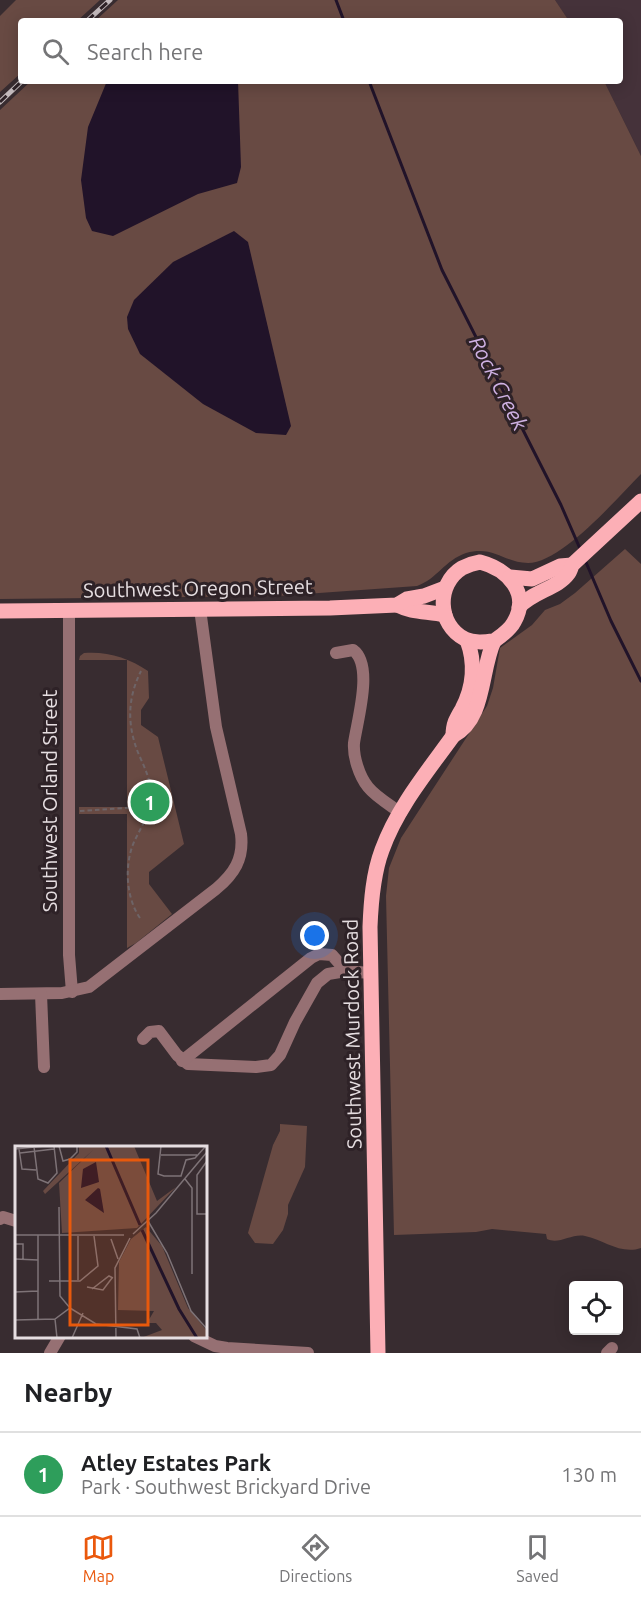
<!DOCTYPE html>
<meta charset="utf-8">
<style>
:root{--surface:#fff;--page:#f6f6f6;--text:#202124;--muted:#757577;--line:#e0e0e0;--accent:#ea580c}
body{margin:0;font-family:Ubuntu,sans-serif;background:var(--page);color:var(--text)}
.controls{position:absolute;right:18px;bottom:18px;display:grid;overflow:hidden;border-radius:6px;box-shadow:0 3px 15px #0003}
.controls button{width:54px;height:54px;display:grid;place-items:center;padding:0;border:0;border-bottom:2px solid var(--line);background:var(--surface);color:var(--text);font:30px sans-serif}
.you{position:absolute;left:315px;top:936px;width:21px;height:21px;margin:-15px;border:4px solid #fff;border-radius:50%;background:#1a73e8;box-shadow:0 0 0 9px #1a73e833}
.badge{display:grid;place-items:center;width:39px;height:39px;border-radius:50%;background:var(--accent);color:#fff;font-size:20px;font-weight:700}
.pin{position:absolute;translate:-50% -50%;border:3px solid #fff;box-shadow:0 2px 6px #0006}
.list{margin:0;padding:0;list-style:none}
h2{display:flex;justify-content:space-between;align-items:center;height:78px;margin:0;padding:0 24px;font-size:26px}
h2 small{font-size:20px;font-weight:400;color:var(--muted)}
.list li{display:grid;grid-template-columns:39px 1fr auto;gap:18px;align-items:center;box-sizing:border-box;height:84px;padding:0 24px;border-top:2px solid var(--line)}
.list b{display:block;font-size:22px;white-space:nowrap}
.list p{margin:0;font-size:20px;white-space:nowrap;color:var(--muted)}
.list em{font-size:20px;font-style:normal;color:var(--muted)}
.icon{flex:none;width:33px;height:33px;fill:none;stroke:currentColor;stroke-width:2;stroke-linecap:round;stroke-linejoin:round}
.map{position:relative;flex:none;width:641px;height:1353px;overflow:hidden}
.search{position:absolute;background:var(--surface);box-shadow:0 3px 15px #0003;left:18px;right:18px;top:18px;height:66px;display:flex;align-items:center;gap:15px;box-sizing:border-box;padding:0 21px;border-radius:6px;color:var(--muted);font-size:22px}
.sheet{height:162px;background:var(--surface)}
nav{display:flex;justify-content:space-around;align-items:center;box-sizing:border-box;height:84px;border-top:2px solid var(--line);background:var(--surface);font-size:16px;color:var(--muted)}
nav a{display:grid;justify-items:center;gap:3px}
nav .on{color:var(--accent)}
.map>svg:first-child{display:block}
.built{fill:#45323a}
.green{fill:#684a43}
.water{fill:#211329}
.lines{fill:none;stroke-linecap:round;stroke-linejoin:round}
.stream{stroke:#211329;stroke-width:3}
.path{stroke:#6e6467;stroke-width:2;stroke-dasharray:4.5 3;stroke-linecap:butt}
.minor{stroke:#967073;stroke-width:12}
.major{stroke:#fcafb6;stroke-width:15}
.rail-casing{stroke:#c3babd;stroke-width:5}
.rail{stroke:#2e2227;stroke-width:3;stroke-dasharray:9;stroke-linecap:butt}
.labels{text-anchor:middle;dominant-baseline:central;stroke-width:6;stroke-linejoin:round;paint-order:stroke}
.street-label{font-size:20px;fill:#e6dee1;stroke:#2e2227}
.water-label{font-size:21px;font-style:italic;fill:#cfb1e3;stroke:#2e2227}
.inset-river{fill:none;stroke:#211329;stroke-width:3}
.inset-road{fill:none;stroke:#7e7377;stroke-width:1.5}
.view{fill:#e8590c;fill-opacity:0.15;stroke:#e8590c;stroke-width:3}
.inset-edge{fill:none;stroke:#e6dee1;stroke-width:3}
</style>
<div class="map">
<svg width="641" height="1353" viewBox="0 0 641 1353">
<rect width="100%" height="100%" fill="#382c30"/>
<polygon class="built" points="555,0 641,0 641,156 604,81 620,81 620,21 569,21"/>
<g class="green">
<polygon points="16,0 100,0 77,21 21,21 21,73 0,92 0,16"/>
<polygon points="118,0 555,0 569,21 95,21"/>
<path d="M 31,81 L 604,81 L 641,156 L 641,474 C 617,498 562,563 528,563 C 504,563 494,545 466,553 C 445,560 437,579 417,586 L 277,596 L 0,599 L 0,110 Z"/>
<path d="M 625,549 L 641,564 L 641,1248 C 621,1255 604,1240 585,1236 C 572,1233 559,1245 547,1239 L 546,1234 L 492,1229 L 476,1232 L 394,1235 L 386,896 L 389,868 L 401,838 L 487,706 L 493,688 L 500,648 L 532,625 L 545,610 L 560,604 L 575,593 Z"/>
<path d="M 84,653 C 107,651 129,658 148,671 L 149,698 L 141,710 L 141,725 L 158,737 L 184,844 L 149,872 L 149,884 L 172,914 L 136,943 L 127,948 L 127,814 L 79,814 L 79,807 L 127,807 L 127,660 L 79,660 L 80,656 Z"/>
<polygon points="280,1124 307,1126 305,1167 288,1205 288,1214 283,1230 273,1244 255,1243 248,1233 273,1145 280,1131"/>
</g>
<g class="water">
<polygon points="107,81 238,81 241,167 237,183 198,194 113,236 92,231 86,218 81,180 88,127"/>
<polygon points="234,231 248,242 291,426 286,435 256,433 203,404 140,354 128,329 127,317 134,300 173,262"/>
</g>
<g class="lines">
<g class="stream">
<polyline points="336,0 344,21"/>
<polyline points="369,81 442,270 561,505 581,551"/>
<polyline points="585,560 611,621 641,681"/>
</g>
<g class="path">
<polyline points="80,811 142,807 160,817"/>
<path d="M 140,918 C 126,898 124,865 134,842 C 141,827 151,813 151,795 C 151,781 145,768 139,755 C 127,726 127,699 141,671"/>
</g>
<g class="minor">
<polyline points="69,611 69,955 72,992"/>
<path d="M 336,653 L 353,650 C 374,665 357,721 354,743 C 353,756 359,776 368,787 C 376,797 390,805 401,813"/>
<path d="M 0,994 L 62,993 L 89,987 L 216,889 C 234,874 244,859 241,834 L 216,727 L 200,609"/>
<polyline points="41,994 44,1067"/>
<polyline points="143,1039 150,1032 159,1031 177,1055 188,1064 256,1067 271,1065 280,1055 295,1022 317,983 328,974 346,971"/>
<polyline points="182,1061 311,958 319,954 332,955 346,971 370,973"/>
<polyline points="0,1219 3,1217 16,1221"/>
<polyline points="194,1336 215,1346 227,1348 308,1353"/>
<polyline points="50,1353 60,1336"/>
<polyline points="607,1353 612,1348"/>
</g>
<g class="major">
<path d="M 480,562 C 507,569 531,593 514,622 C 510,630 501,636 494,641 C 484,642 474,643 465,639 C 437,625 436,584 462,568 C 468,565 474,563 480,562 Z"/>
<polyline points="510,577 532,579 560,566 572,565"/>
<path d="M 397,605 C 412,613 429,611 445,615"/>
<path d="M 519,607 C 532,592 558,588 568,574 C 570,572 571,568 572,565 L 641,501"/>
<polyline points="0,611 330,608 397,605 407,599 424,596 445,588"/>
<path d="M 453,736 C 453,724 456,719 462,709 C 474,686 476,664 467,640"/>
<path d="M 378,1353 L 370,927 C 371,901 373,874 382,850 C 397,808 427,772 453,736 C 486,718 480,671 494,641"/>
</g>
<g class="rail-casing">
<g id="rail">
<polyline points="87,21 110,0"/>
<polyline points="0,102 22,81"/>
</g>
</g>
<use href="#rail" class="rail"/>
</g>
<g class="labels">
<g class="street-label">
<text transform="translate(198 588) rotate(-1)">Southwest Oregon Street</text>
<text transform="translate(49 801) rotate(-90)">Southwest Orland Street</text>
<text transform="translate(352 1034) rotate(-91)">Southwest Murdock Road</text>
</g>
<g class="water-label">
<text transform="translate(499 383) rotate(63)">Rock Creek</text>
</g>
</g>
<g transform="translate(15 1146)">
<rect width="192" height="192" fill="#382c30"/>
<path d="M 64,0 L 119,0 L 142,55 L 161,41 L 122,82 L 47,87 L 44,37 L 78,4 L 30,48 L 28,45 L 64,7 ZM 131,81 L 147,100 L 173,162 L 192,185 L 192,192 L 126,192 L 147,184 L 141,177 L 132,177 L 139,165 L 103,164 L 104,116 L 116,93 Z" fill="#684a43"/>
<path d="M 81,16 L 84,36 L 66,42 L 68,23 ZM 83,42 L 85,43 L 89,67 L 70,54 Z" fill="#211329"/>
<path class="inset-river" d="M 91,0 L 125,79M 127,84 L 164,163 L 182,192"/>
<path class="inset-road" d="M 44,0 L 48,15 L 55,13 L 62,6 L 62,0M 146,0 L 143,28 L 149,30 L 166,30 L 171,14 L 180,12 L 191,0M 19,1 L 23,33 L 33,37 L 42,27 L 39,0M 0,3 L 30,0M 4,3 L 7,23 L 21,24M 5,7 L 39,3M 146,9 L 182,9M 192,15 L 182,29 L 182,68 L 192,68M 170,33 L 177,42 L 177,128M 44,61 L 45,150 L 55,162M 133,75 L 152,107 L 176,165 L 192,183M 118,88 L 141,67 L 192,6M 0,89 L 109,89M 23,89 L 23,174M 63,90 L 63,134M 96,93 L 103,113M 1,98 L 8,98 L 8,114M 0,113 L 23,114M 34,135 L 65,135 L 83,120 L 79,90M 72,141 L 88,144 L 97,132M 77,143 L 94,130 L 98,132M 0,146 L 23,145M 40,173 L 42,192M 0,174 L 40,173 L 55,162 L 81,178 L 122,183 L 125,192M 57,192 L 68,167M 101,192 L 100,122 L 115,92"/>
<path class="view" d="M 55,14 L 133,14 L 133,179 L 55,179 Z"/>
<rect width="192" height="192" class="inset-edge"/>
</g>
</svg>
<div class="controls">
<button><svg class="icon" aria-label="locate" viewBox="0 0 24 24"><circle cx="12" cy="12" r="6"/><path d="M12 2v4M12 18v4M2 12h4M18 12h4"/></svg></button>
</div>
<div class="you"></div>
<div class="pin badge" style="left:150px;top:802px;background:#2e9e5b">1</div>
<div class="search"><svg class="icon" aria-label="search" viewBox="0 0 24 24"><circle cx="10" cy="10" r="6"/><path d="M15 15l6 6"/></svg>Search here</div>
</div>
<section class="sheet">
<h2>Nearby<small></small></h2>
<ul class="list">
<li><span class="badge" style="background:#2e9e5b">1</span><div><b>Atley Estates Park</b><p>Park · Southwest Brickyard Drive</p></div><em>130 m</em></li>
</ul>
</section>
<nav>
<a class="on"><svg class="icon" aria-label="map" viewBox="0 0 24 24"><path d="M3 6l6-2 6 2 6-2v14l-6 2-6-2-6 2zM9 4v14M15 6v14"/></svg>Map</a>
<a><svg class="icon" aria-label="directions" viewBox="0 0 24 24"><path d="M12 3l9 9-9 9-9-9zM9 14v-3h6M13 9l2 2-2 2"/></svg>Directions</a>
<a><svg class="icon" aria-label="saved" viewBox="0 0 24 24"><path d="M7 4h10v16l-5-4-5 4z"/></svg>Saved</a>
</nav>
